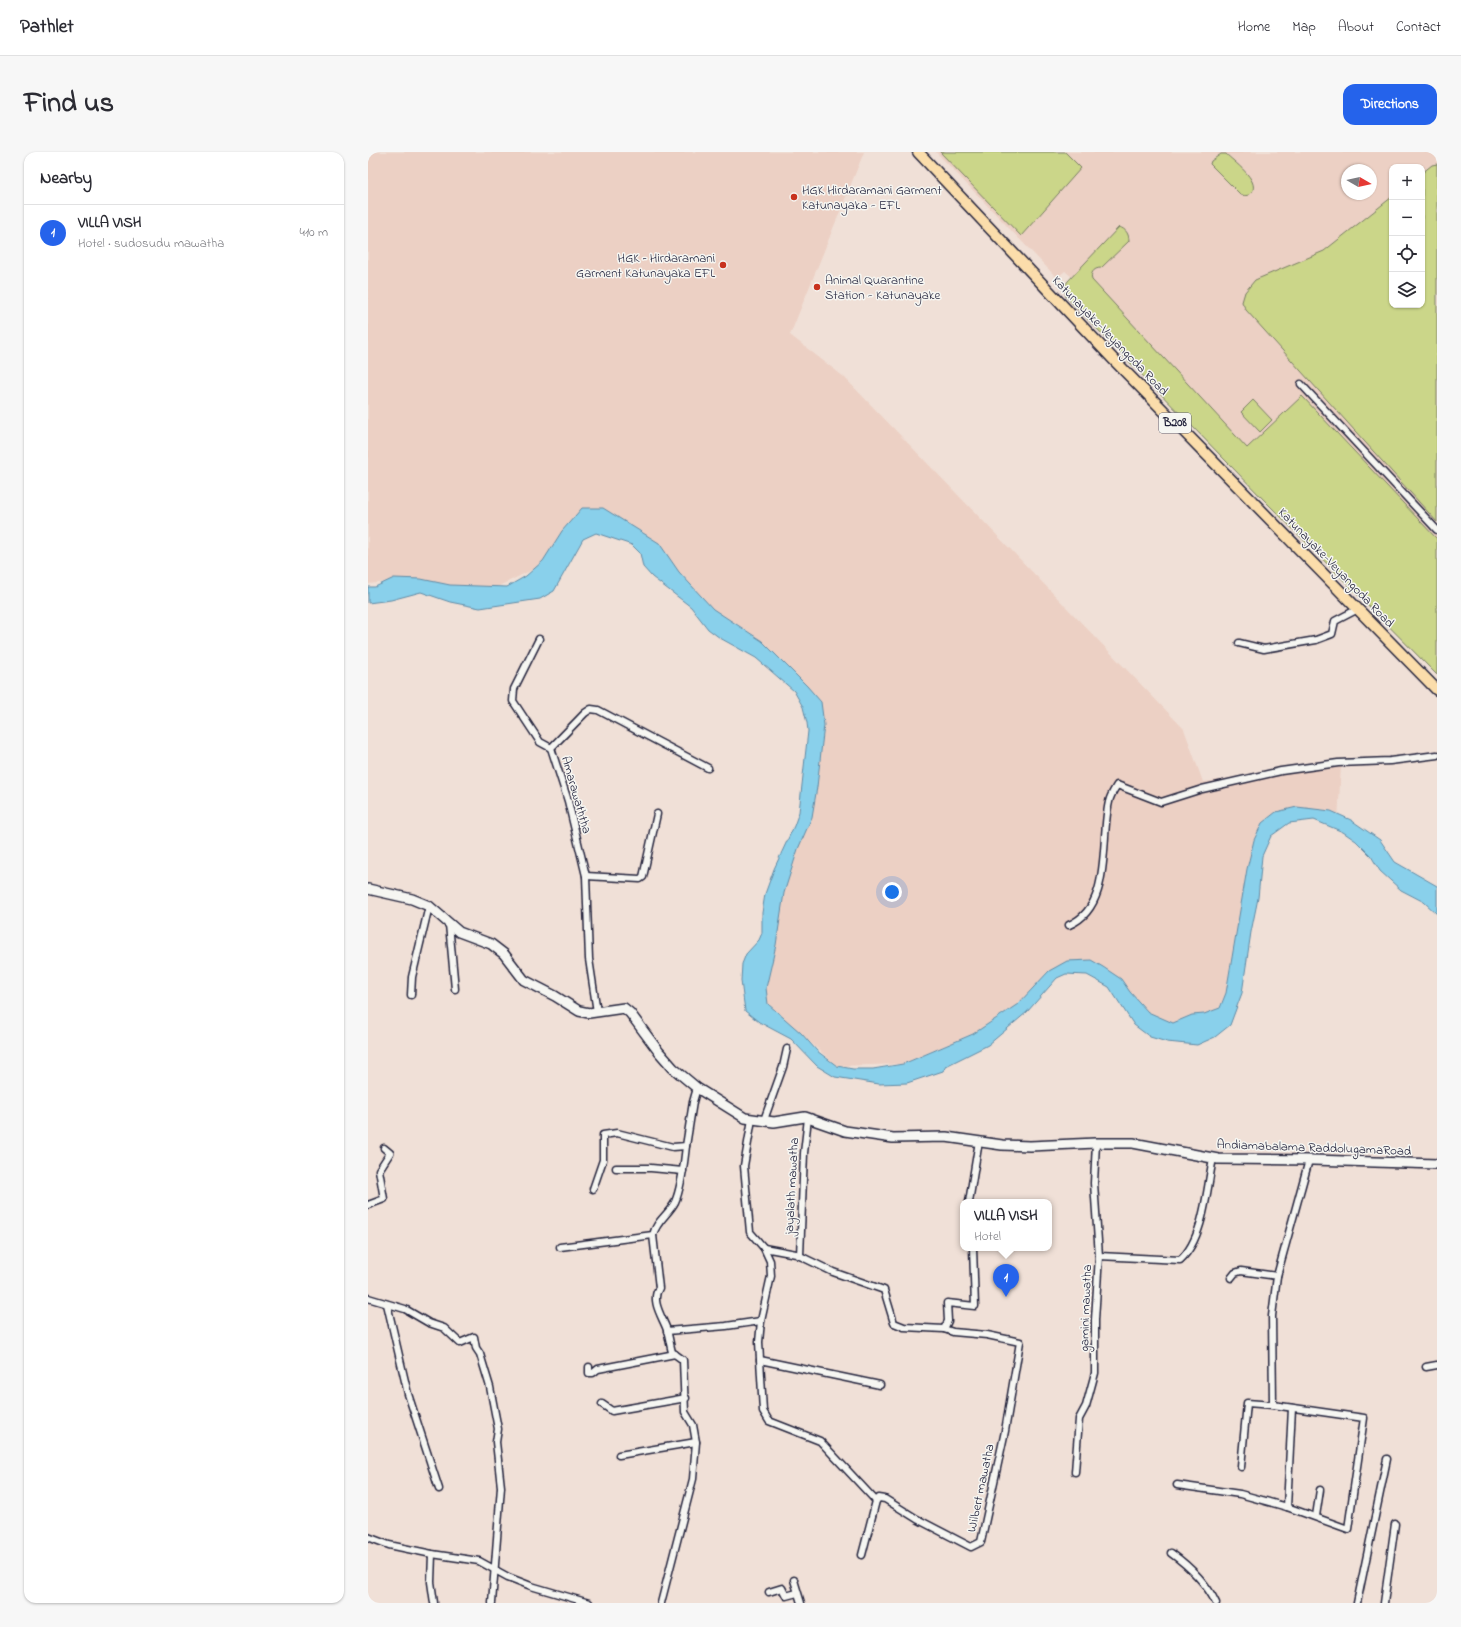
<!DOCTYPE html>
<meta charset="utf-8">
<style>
:root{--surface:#fff;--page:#f7f7f7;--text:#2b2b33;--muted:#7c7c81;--line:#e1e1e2;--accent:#2563eb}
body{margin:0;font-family:"Indie Flower",sans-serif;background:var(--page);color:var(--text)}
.controls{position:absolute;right:12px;top:12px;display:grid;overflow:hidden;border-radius:8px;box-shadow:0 1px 3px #0004}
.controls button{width:36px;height:36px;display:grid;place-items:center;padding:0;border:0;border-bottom:1px solid var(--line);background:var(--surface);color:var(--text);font:20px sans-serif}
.compass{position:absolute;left:973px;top:12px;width:36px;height:36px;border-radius:50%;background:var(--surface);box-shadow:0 1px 3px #0004;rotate:99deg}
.you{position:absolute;left:524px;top:740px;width:14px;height:14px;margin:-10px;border:3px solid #fff;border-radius:50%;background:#1a73e8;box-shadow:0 0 0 6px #1a73e833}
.badge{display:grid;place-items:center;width:26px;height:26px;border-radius:50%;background:var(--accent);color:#fff;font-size:13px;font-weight:700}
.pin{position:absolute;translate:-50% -33px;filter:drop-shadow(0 1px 2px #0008)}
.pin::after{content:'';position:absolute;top:21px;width:14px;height:12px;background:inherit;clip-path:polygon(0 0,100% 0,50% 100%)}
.popup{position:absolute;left:592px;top:1047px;width:92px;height:52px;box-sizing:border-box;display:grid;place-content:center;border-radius:8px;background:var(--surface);filter:drop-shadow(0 1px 3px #0005);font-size:13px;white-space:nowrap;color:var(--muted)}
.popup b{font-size:15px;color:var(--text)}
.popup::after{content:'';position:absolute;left:50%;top:100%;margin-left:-8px;border:8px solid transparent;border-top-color:var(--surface)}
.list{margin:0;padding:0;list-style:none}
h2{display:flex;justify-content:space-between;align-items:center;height:52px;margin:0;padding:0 16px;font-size:17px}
h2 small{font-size:13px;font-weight:400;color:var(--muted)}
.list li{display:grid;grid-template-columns:26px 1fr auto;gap:12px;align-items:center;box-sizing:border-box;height:56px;padding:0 16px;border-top:1px solid var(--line)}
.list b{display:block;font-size:15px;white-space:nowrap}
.list p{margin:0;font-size:13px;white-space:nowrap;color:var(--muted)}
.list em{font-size:13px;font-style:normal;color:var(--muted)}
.icon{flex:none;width:22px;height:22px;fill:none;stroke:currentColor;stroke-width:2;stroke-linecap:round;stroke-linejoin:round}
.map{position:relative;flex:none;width:1069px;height:1451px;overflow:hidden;border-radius:12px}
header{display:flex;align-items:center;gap:24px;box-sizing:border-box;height:56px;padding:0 20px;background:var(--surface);border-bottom:1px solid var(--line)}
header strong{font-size:19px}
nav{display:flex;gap:22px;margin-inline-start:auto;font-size:14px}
.intro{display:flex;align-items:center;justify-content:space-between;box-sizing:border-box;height:96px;padding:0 24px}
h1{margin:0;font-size:28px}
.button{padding:10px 18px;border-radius:12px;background:var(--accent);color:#fff;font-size:14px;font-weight:700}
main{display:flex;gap:24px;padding:0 24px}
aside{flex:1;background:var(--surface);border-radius:12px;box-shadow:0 1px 3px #0004}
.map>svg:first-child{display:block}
.built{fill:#ecd0c4;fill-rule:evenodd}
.green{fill:#cbd689;stroke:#767c62}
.water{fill:#89d0eb;stroke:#608aa5}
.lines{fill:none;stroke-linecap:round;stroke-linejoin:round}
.street-casing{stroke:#22223b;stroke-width:9}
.secondary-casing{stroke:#22223b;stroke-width:12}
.primary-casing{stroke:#22223b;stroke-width:13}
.street{stroke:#f6f6f2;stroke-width:6}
.secondary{stroke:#f6f6f2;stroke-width:9}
.primary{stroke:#fbddab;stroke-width:10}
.poi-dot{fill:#c8321e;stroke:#f6f6f2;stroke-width:1.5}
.labels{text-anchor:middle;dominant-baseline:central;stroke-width:3;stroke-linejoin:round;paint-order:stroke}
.shield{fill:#f6f6f2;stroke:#626272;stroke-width:1}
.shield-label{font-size:12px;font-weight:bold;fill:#22223b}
.poi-label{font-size:13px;fill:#22223b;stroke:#f6f6f2;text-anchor:start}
.street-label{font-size:13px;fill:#22223b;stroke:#f6f6f2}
</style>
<header>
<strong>Pathlet</strong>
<nav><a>Home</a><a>Map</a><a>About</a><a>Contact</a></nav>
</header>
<div class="intro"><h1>Find us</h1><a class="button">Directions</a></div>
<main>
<aside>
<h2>Nearby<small></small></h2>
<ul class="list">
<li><span class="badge">1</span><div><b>VILLA VISH</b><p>Hotel · sudosudu mawatha</p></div><em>410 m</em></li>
</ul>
</aside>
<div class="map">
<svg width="1069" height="1451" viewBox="0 0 1069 1451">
<rect width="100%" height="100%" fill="#f0e0d7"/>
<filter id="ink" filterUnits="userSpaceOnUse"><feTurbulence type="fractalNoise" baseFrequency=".025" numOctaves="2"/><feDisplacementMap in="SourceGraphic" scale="8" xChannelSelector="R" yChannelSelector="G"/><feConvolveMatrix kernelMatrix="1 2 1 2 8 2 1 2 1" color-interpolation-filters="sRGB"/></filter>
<g filter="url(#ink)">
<g class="built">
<polygon points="0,0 496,0 422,183 476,225 816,577 835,630 973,613 970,670 929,655 894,671 886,688 858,841 847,865 815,877 780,860 735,815 681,819 650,852 605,882 535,912 469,914 399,852 394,803 449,635 453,550 333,456 265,382 223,363 168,416 112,443 48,427 0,432"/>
<path d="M 568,0 L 1069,0 L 1069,523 L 899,351 L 697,142 L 696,135 L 704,125 L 697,119 L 691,124 L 687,124 ZM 1024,15 L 1054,15 L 1054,153 L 1024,153 ZM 979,18 L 1003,18 L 1003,42 L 979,42 Z"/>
</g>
<g class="green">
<polygon points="572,0 697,0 713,16 653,84"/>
<path d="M 853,2 L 858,2 C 865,9 892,28 884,40 C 881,44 878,44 873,43 L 842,12 L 843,9 Z"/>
<polygon points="1069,12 1069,370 878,158 874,150 877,140 887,128 956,99 1024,45 1024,153 1054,153 1054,21 1064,13"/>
<path d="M 751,75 C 758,77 761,82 761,89 L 733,116 C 725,116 722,122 724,128 L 879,296 L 934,244 L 1069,387 L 1069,523 L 899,351 L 698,145 L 696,135 L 700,129 Z"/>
<polygon points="885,248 904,268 892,280 873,260"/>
</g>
<polygon class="water" points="214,356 235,356 291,391 311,420 345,457 394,489 439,534 453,550 456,573 449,635 444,665 430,697 416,741 408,793 398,836 400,852 433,881 449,899 469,914 485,917 505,917 535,912 605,882 650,852 681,819 699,809 723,808 735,815 753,827 762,840 780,860 805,871 824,863 836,862 852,856 858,841 879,717 886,688 894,671 908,660 929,655 963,659 983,668 1012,688 1027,710 1069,734 1069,762 1056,750 1033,738 1012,719 1003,704 988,689 975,680 946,668 921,671 903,684 894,704 890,746 883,780 874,841 862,873 847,885 829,893 799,890 782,885 766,873 741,835 719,823 698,822 689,826 659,860 620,893 578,914 575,919 539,931 511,932 467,925 449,914 423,887 391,870 377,859 373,829 374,812 378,802 391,788 394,781 394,761 397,742 406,717 426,674 431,660 440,579 439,571 435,555 426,539 388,506 352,486 340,477 323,455 284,425 275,415 272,401 264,393 228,381 215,387 186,439 172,447 112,456 82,450 53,440 23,448 0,451 0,435 7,435 26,426 53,427 82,433 139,435 158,424 175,409 194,379"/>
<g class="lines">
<g class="street-casing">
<g id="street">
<polyline points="933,232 1069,378"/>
<polyline points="171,487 146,537 145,549 172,590 183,596"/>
<polyline points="871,491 896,497 948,488 964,482 967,469 990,457"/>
<polyline points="218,724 272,727 275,725 289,662"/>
<polyline points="81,772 87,837"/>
<path d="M 701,773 C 745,755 732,687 741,650 C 742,644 746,638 749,633 L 793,650 L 834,637 L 913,619 L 970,611 L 1022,609 L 1069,603"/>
<polyline points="43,843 44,825 61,754"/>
<polyline points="229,860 221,807 218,724 200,649 183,596 217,561 223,557 230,558 340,616"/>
<polyline points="384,967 376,1014 382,1080 396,1096 402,1109 403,1124 393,1169 391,1190 395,1259 401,1269 452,1289 508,1349"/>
<polyline points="396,968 415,915 419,897"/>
<polyline points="248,1016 283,1016 315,1019"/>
<polyline points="225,1037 235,1008 235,983 249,981 305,995 318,994 325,950 329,936"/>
<polyline points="601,1050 611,989"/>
<polyline points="0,1053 16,1047 11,1018 22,1001 16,996"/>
<polyline points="192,1095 285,1083"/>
<polyline points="396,1096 428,1102 465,1120 516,1138 526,1171 536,1175 576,1177 580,1169 579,1151 607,1154 605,1096"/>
<polyline points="432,1104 436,1001 440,966"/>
<path d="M 731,1104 L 812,1108 C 836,1087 839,1036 845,1006"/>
<polyline points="863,1126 867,1121 873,1119 909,1124"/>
<polyline points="0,1146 37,1157 61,1171 76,1176 92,1191 106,1185 108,1196 112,1202 122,1235 130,1277 128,1290 133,1335 124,1451"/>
<polyline points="19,1152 40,1242 71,1337"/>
<polyline points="299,1179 358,1174 393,1169"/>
<polyline points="392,1208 512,1233"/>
<polyline points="221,1215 221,1221 225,1221 230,1217 307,1202"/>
<polyline points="1058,1215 1069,1213"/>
<polyline points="234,1252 244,1259 318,1246"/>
<polyline points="251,1303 328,1290"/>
<polyline points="873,1315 879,1251 905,1253"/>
<polyline points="707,1320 711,1267 718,1254 727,1221 727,1168 731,1104 726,1031 728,991"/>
<polyline points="809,1333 872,1342 919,1355 980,1377 996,1266 905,1253 904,1164 909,1124 941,1008"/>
<polyline points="919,1355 924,1256"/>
<polyline points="948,1364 952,1338"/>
<polyline points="0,1385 21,1393 64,1402 111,1409 140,1425 163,1434 221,1451"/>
<path d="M 803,1401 C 821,1414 838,1430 848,1451"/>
<polyline points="64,1402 63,1430 66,1451"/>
<polyline points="494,1403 508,1349 511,1346 517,1347 549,1367 603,1395 613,1390 637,1279 652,1190 619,1183 585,1180 576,1177"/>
<polyline points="426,1428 433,1451"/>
<polyline points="401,1440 414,1436 418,1444 429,1441"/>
<path d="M 293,1451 L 325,1327 L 328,1290 L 325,1273 L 317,1260 L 315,1208 L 304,1200 C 302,1193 301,1185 299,1178 C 295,1166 282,1149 291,1136 L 285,1083 C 288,1069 301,1062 307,1050 C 314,1034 316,1011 318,994"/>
<polyline points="989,1451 1019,1307"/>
<polyline points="1016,1451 1027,1372"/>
</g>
</g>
<g class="secondary-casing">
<polyline id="secondary" points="0,737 44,747 61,754 91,780 123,792 136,802 156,828 187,844 211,859 221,861 256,856 262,861 291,900 305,916 329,936 377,966 406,970 437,965 477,979 525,986 578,985 634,993 662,994 728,991 765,991 850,1007 945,1008 1069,1012"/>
</g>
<g class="primary-casing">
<polyline id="primary" points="550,0 745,207 1069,538"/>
</g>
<use href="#street" class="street"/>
<use href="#secondary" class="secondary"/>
<use href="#primary" class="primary"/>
</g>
</g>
<g class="poi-dot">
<circle cx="426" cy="45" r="4"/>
<circle cx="355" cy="113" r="4"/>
<circle cx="449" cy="135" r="4"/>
</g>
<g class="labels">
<rect class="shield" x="791" y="261" width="32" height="20" rx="3"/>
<g class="shield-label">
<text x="807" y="271">B208</text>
</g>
<g class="poi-label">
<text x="434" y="38">HGK Hirdaramani Garment<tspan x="434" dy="15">Katunayaka - EFL</tspan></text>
<text x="347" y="106" text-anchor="end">HGK – Hirdaramani<tspan x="347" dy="15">Garment Katunayaka EFL</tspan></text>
<text x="457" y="128">Animal Quarantine<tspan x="457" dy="15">Station - Katunayake</tspan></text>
</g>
<g class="street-label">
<text transform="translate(742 184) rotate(46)">Katunayake-Veyangoda Road</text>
<text transform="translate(968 416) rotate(46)">Katunayake-Veyangoda Road</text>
<text transform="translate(208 643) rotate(74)">Amarawaththa</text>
<text transform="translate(946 996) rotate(2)">Andiamabalama RaddolugamaRoad</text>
<text transform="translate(424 1034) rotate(-87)">jayalath mawatha</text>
<text transform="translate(718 1156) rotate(-88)">gamini mawatha</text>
<text transform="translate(613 1336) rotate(-78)">Wilbert mawatha</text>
</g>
</g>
</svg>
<div class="controls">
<button>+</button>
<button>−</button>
<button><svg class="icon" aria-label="locate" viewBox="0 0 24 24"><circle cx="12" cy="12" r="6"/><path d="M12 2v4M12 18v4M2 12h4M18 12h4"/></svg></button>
<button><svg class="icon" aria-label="layers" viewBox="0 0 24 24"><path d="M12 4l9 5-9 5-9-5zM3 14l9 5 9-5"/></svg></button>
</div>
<svg class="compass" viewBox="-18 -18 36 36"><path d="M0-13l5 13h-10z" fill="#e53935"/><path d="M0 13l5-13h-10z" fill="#7c7c81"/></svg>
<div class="you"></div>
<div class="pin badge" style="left:638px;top:1145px">1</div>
<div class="popup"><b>VILLA VISH</b>Hotel</div>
</div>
</main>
